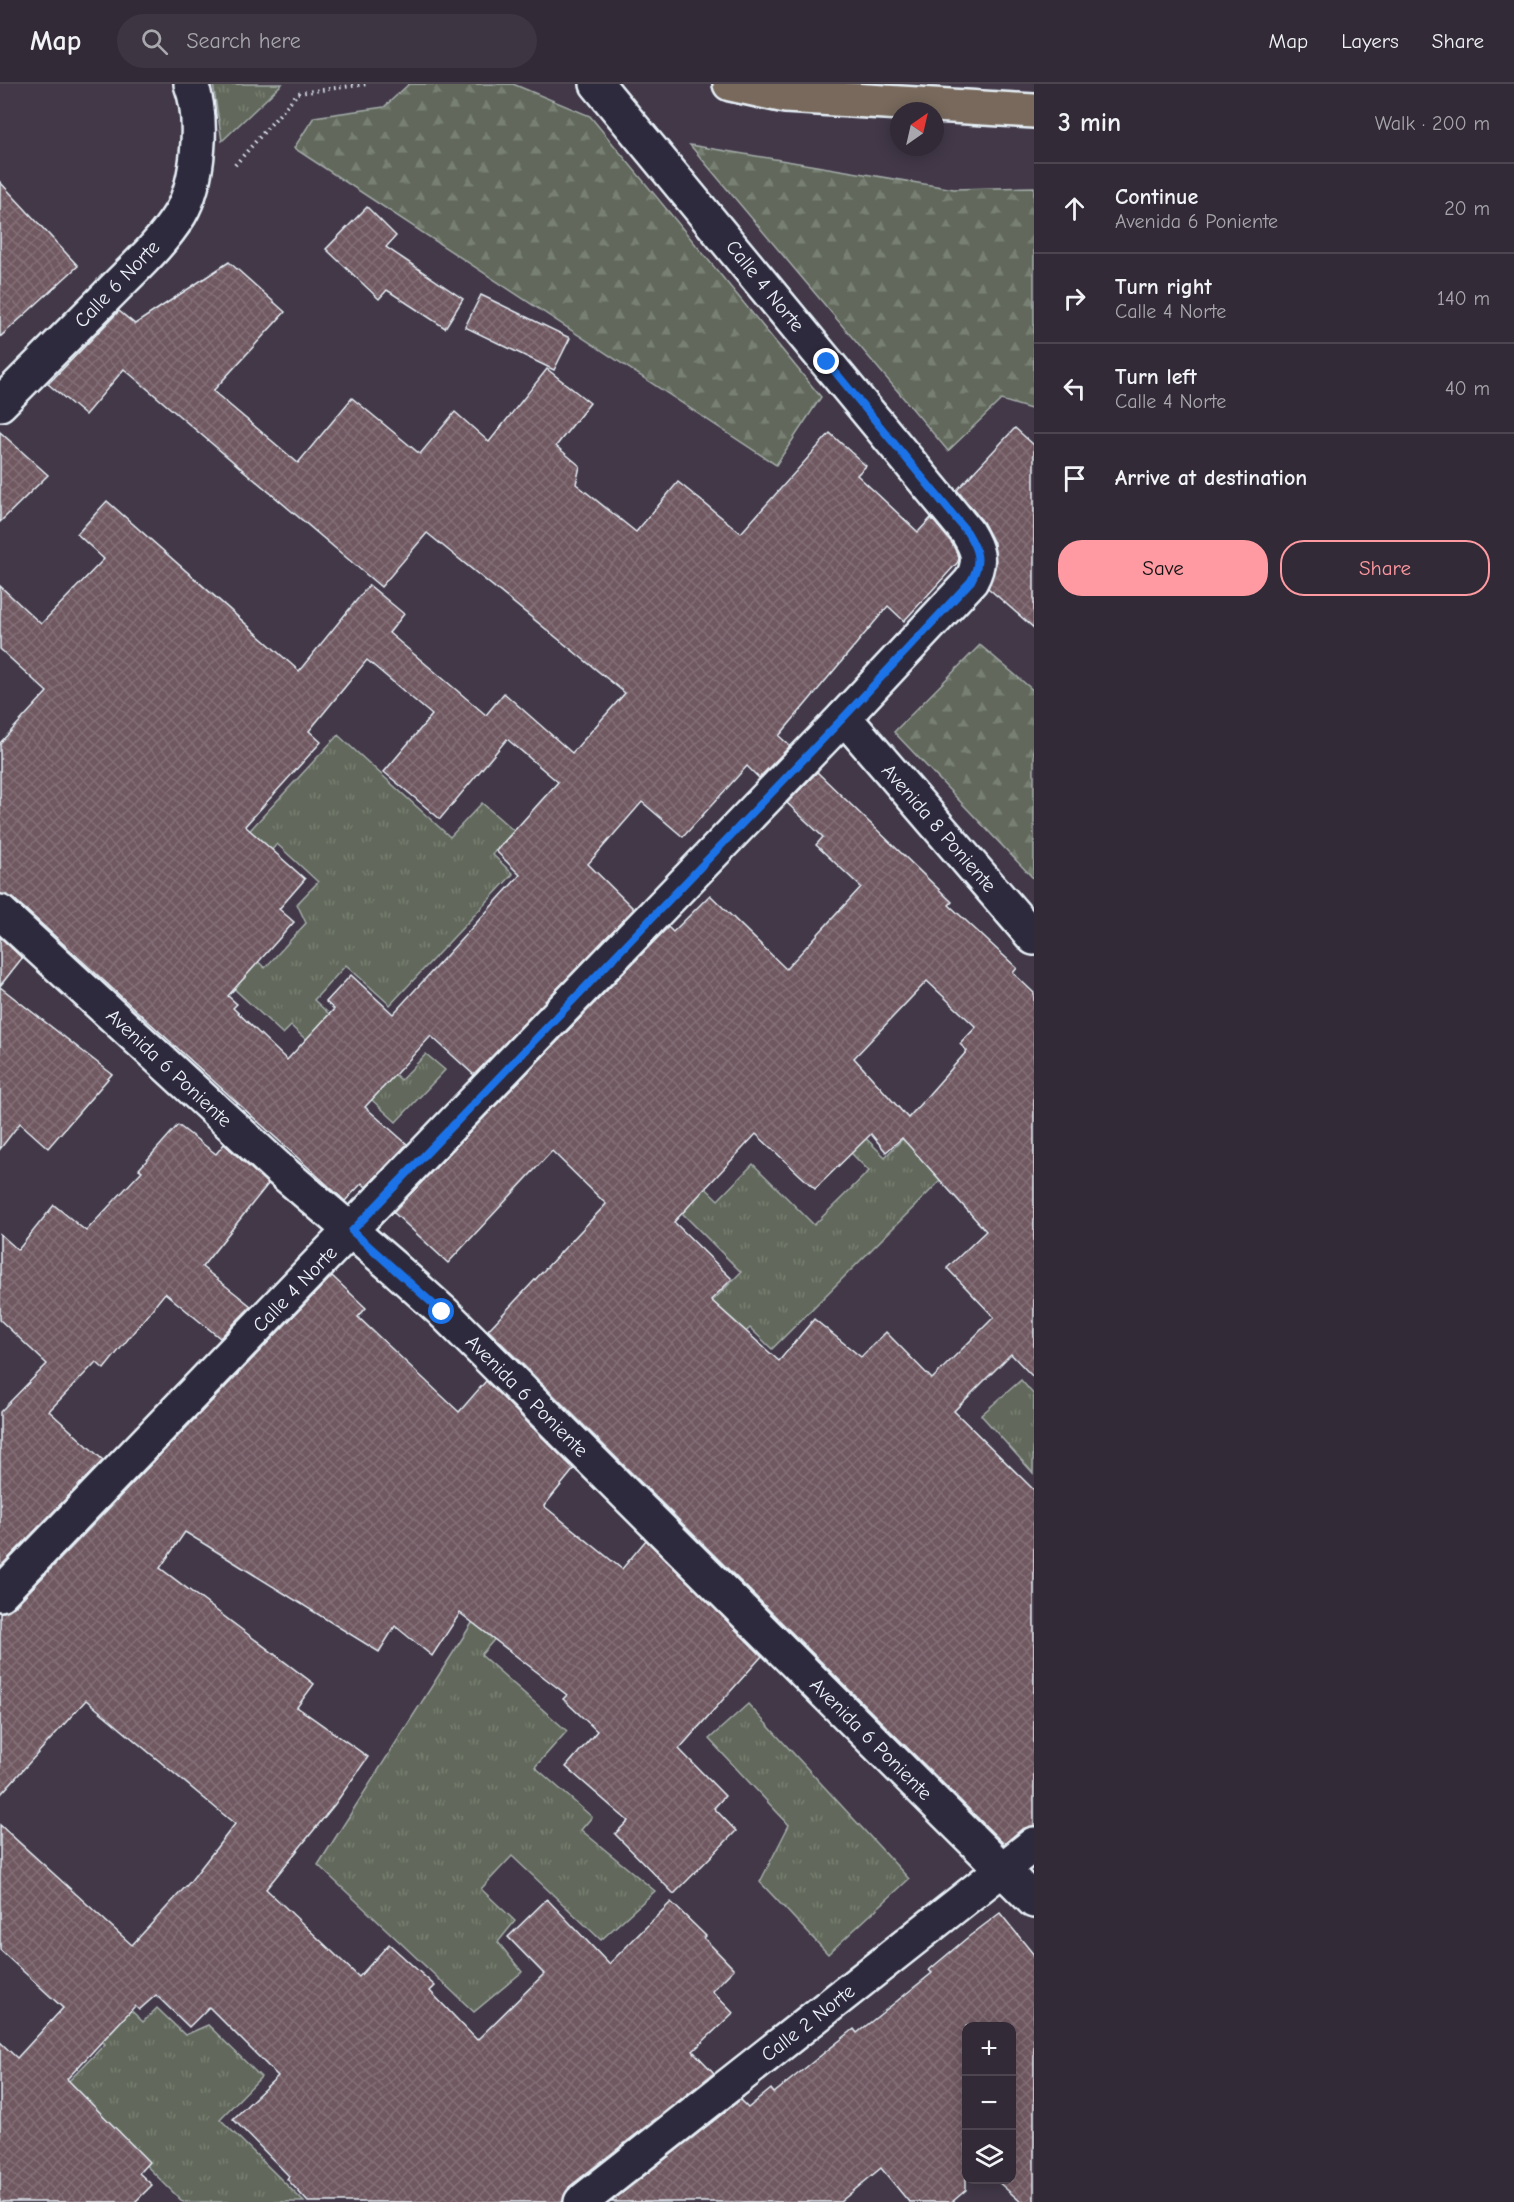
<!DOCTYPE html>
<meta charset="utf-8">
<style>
:root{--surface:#322a36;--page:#3d3642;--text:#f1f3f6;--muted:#a8a7ad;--line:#4d4651;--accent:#ff9aa2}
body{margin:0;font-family:"Comic Neue",sans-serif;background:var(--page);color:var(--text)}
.controls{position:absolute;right:18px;bottom:18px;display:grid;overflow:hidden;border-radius:12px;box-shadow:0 3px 15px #0003}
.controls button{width:54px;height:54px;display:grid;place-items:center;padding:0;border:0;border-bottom:2px solid var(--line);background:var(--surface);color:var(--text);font:30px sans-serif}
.compass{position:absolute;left:890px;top:18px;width:54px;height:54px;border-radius:50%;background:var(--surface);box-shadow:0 3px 15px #0003;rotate:34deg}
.stop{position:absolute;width:18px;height:18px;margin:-14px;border:4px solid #1a73e8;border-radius:50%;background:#fff}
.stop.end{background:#1a73e8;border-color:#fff;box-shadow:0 2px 6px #0008}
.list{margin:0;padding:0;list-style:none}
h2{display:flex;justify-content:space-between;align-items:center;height:78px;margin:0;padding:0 24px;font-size:26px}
h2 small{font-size:20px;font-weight:400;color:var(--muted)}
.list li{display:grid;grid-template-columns:39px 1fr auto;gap:18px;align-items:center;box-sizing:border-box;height:90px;padding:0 24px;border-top:2px solid var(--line)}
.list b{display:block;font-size:22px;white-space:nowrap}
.list p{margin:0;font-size:20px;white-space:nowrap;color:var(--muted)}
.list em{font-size:20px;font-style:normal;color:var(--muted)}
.actions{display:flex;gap:12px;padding:18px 24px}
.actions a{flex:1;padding:14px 0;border:2px solid var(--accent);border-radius:24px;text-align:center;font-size:21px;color:var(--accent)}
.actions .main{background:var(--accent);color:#111}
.icon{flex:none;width:33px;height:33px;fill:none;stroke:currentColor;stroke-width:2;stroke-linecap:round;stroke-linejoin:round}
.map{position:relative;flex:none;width:1034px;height:2118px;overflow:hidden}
header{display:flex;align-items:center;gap:36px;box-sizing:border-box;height:84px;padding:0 30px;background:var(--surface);border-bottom:2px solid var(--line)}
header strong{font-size:28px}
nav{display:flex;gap:33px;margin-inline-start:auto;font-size:21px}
.search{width:420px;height:54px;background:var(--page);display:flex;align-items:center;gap:15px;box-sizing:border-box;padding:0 21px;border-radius:33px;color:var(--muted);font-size:22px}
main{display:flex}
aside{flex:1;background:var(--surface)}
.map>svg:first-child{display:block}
.grass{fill:url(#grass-tufts);stroke:#a5adaa;stroke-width:1.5}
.forest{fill:url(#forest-firs);stroke:#a5adaa;stroke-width:1.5}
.building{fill:url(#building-cross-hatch);stroke:#e8f1f8;stroke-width:1.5;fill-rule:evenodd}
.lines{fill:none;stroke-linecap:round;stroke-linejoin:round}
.street-casing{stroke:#e8f1f8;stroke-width:38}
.primary-casing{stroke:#e8f1f8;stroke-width:38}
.path{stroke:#e8f1f8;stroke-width:4;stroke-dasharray:1.5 4.5;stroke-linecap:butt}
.street{stroke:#2f2a3d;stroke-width:33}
.primary{stroke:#78695c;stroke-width:33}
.route{stroke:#1a73e8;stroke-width:8}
.labels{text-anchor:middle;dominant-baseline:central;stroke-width:4.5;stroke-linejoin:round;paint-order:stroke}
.street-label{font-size:20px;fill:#e8f1f8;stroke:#2f2a3d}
</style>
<header>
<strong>Map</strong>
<div class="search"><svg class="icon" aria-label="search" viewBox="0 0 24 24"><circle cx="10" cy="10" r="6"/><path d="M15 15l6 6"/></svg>Search here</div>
<nav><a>Map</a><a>Layers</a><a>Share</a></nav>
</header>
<main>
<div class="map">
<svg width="1034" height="2118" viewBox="0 0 1034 2118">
<defs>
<pattern id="grass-tufts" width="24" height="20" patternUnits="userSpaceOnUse" patternTransform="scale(1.5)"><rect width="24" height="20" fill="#62695b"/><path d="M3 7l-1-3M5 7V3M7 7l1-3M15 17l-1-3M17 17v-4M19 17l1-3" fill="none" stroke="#787f73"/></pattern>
<pattern id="forest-firs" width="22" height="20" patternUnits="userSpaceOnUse" patternTransform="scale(1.5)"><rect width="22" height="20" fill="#62695b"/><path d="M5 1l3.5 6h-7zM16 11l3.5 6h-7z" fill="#787f73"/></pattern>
<pattern id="building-cross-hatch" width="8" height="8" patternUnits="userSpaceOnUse" patternTransform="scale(1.5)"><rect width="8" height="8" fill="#705861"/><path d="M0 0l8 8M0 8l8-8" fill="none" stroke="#847078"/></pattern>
</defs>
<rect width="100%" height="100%" fill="#423848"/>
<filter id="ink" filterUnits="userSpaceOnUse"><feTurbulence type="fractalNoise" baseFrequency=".0167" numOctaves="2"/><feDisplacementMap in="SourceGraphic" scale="12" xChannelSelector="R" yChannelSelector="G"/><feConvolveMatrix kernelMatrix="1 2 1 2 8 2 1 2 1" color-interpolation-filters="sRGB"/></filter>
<g filter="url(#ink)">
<g class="grass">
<polygon points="213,0 282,0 222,57"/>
<polygon points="338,651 450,753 482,719 514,747 492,770 513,790 390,921 346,881 314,916 401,996 426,970 445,986 396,1038 291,942 283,950 178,853 203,826 265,884 306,839 297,820 318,798 277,760 250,790 228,770"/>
<polygon points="836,1025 885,1073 927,1030 967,1070 772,1265 750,1244 722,1271 690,1240 741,1188 662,1109 685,1084 718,1116 753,1080 814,1141 869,1087 822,1040"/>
<polygon points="1021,1296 1034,1311 1033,1389 981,1331"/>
<polygon points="495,1503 520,1525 481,1571 567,1647 535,1683 592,1733 581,1746 655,1807 601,1856 512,1772 481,1805 515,1837 498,1858 522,1888 474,1928 318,1781"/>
<polygon points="748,1620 909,1795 828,1870 760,1798 789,1741 709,1655"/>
<polygon points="103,1899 143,1938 157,1924 185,1951 208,1941 261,1993 220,2035 304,2118 183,2118 65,2001 105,1960 74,1929"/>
</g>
<g class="forest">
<polygon points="409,0 513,0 590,32 821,313 776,381 294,64 314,33 384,23"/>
<polygon points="690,61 954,105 1034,103 1034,326 1001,316 948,367"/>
<polygon points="980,561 1034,607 1034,795 894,648"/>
</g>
<g class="building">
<polygon points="0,98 78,182 0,253"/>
<polygon points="367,123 396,152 386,163 463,215 445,244 387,206 379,215 326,165"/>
<path d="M 229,178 L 285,228 L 213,307 L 298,379 L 352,314 L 420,370 L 455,328 L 489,358 L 547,285 L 590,319 L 556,362 L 580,382 L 576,400 L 636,448 L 678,398 L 741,449 L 830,349 L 866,382 L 857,391 L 918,448 L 931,434 L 952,459 L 959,474 L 958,478 L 904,537 L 888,522 L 779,652 L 790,662 L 759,694 L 747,682 L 683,753 L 642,718 L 588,780 L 634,825 L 474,991 L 431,952 L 365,1023 L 407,1060 L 366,1103 L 362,1099 L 345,1117 L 13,814 L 0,810 L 0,659 L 47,608 L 0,565 L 0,502 L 41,540 L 104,475 L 77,450 L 107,417 L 299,587 L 369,501 L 404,530 L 389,549 L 486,631 L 504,609 L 572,669 L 625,609 L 427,449 L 381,503 L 124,285 L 85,331 L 48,300 L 119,227 L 135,240 ZM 367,576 L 432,631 L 384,688 L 440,735 L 507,655 L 558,698 L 496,767 L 520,791 L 393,930 L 351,891 L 326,918 L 334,925 L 287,976 L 233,924 L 237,920 L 228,912 L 294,838 L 279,825 L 305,795 L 245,742 L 321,658 L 309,647 Z"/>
<polygon points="481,211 570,254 554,286 465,243"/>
<polygon points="1015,344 1034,361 1034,544 988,504 996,480 994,459 983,438 957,406"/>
<polygon points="0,348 48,391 0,438"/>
<path d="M 817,688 L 952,818 L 949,821 L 1017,884 L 1013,889 L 1034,909 L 1034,1294 L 1011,1270 L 954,1327 L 1034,1406 L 1034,1742 L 1022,1745 L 1004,1760 L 488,1246 L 606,1120 L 552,1067 L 448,1179 L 393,1128 L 668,843 L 673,848 L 710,811 L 786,885 L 861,803 L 816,761 L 823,753 L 787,719 ZM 927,897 L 976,943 L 960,960 L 967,967 L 908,1034 L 854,974 ZM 756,1050 L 815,1105 L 871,1050 L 886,1068 L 902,1054 L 986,1147 L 947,1184 L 994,1233 L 932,1295 L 886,1248 L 861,1273 L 814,1235 L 779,1277 L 711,1216 L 732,1195 L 674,1138 Z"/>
<polygon points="0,853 22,874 0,902"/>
<polygon points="0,903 112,990 48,1064 20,1039 0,1065"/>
<polygon points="178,1041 216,1070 224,1060 268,1100 202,1183 251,1222 220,1254 165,1209 104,1285 96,1278 49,1327 103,1376 0,1483 0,1328 47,1280 0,1236 0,1150 18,1166 54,1121 86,1147 142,1087 139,1085"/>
<polygon points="332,1192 366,1224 358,1233 459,1328 486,1297 574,1385 544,1422 622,1485 646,1456 762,1572 679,1665 725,1712 714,1724 736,1747 674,1810 615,1750 628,1737 566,1683 597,1647 563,1615 567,1611 460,1529 432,1572 395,1542 379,1568 185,1448 160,1484 314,1600 297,1623 368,1673 335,1720 266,1805 359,1893 389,1860 435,1902 430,1907 477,1956 544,1890 508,1853 547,1815 609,1880 671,1818 706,1852 704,1854 734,1885 712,1907 733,1929 693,1967 714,1989 569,2103 563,2118 308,2118 287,2095 289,2092 233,2035 278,1992 209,1923 189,1943 156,1911 139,1926 135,1922 67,1995 149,2078 139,2089 152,2101 135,2118 0,2118 0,1958 17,1974 63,1924 0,1866 0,1741 132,1861 189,1799 235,1740 86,1616 0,1711 0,1528 14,1523"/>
<polygon points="1000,1829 1034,1871 1034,2118 1021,2118 996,2096 1011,2096 1011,1942 966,1942 966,2106 952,2118 909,2118 881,2084 840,2118 611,2118 740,2016 748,2024 771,2005 774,2009 854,1945 857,1949 932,1889 929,1886 967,1854"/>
</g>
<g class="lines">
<g class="street-casing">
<g id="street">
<path d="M 0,320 C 36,284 71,248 107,212 C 132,186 161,161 180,130 C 199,98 204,34 191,0"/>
<polyline points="844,633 1034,854"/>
<polyline points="0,828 279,1085 392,1182 443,1228 1034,1817"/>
<path d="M 0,1510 L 844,633 L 971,497 C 982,477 978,466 967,448 L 597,0"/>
<polyline points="581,2118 1034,1760"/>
</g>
</g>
<g class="primary-casing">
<polyline id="primary" points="730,0 785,12 1034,27"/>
</g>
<polyline class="path" points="235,81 298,9 367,0"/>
<use href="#street" class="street"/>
<use href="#primary" class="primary"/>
</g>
</g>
<g class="lines" filter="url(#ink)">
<path class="route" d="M 442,1228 L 352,1147 L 844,633 L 971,497 C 982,477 978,466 967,448 L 827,278"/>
</g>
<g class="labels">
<g class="street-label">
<text transform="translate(117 200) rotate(-46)">Calle 6 Norte</text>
<text transform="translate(765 202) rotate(51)">Calle 4 Norte</text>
<text transform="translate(939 744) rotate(49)">Avenida 8 Poniente</text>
<text transform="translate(169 984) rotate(43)">Avenida 6 Poniente</text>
<text transform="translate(295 1205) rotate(-46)">Calle 4 Norte</text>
<text transform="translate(527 1312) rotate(45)">Avenida 6 Poniente</text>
<text transform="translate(871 1655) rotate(45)">Avenida 6 Poniente</text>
<text transform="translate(808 1939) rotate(-38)">Calle 2 Norte</text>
</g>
</g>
</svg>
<div class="controls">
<button>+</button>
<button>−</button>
<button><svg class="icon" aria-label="layers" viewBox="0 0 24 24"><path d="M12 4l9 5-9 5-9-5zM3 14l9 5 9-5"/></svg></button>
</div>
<svg class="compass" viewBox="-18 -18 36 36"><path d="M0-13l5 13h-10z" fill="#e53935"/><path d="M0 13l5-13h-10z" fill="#a8a7ad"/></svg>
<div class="stop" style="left:442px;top:1228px"></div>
<div class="stop end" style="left:827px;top:278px"></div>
</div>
<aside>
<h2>3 min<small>Walk · 200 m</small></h2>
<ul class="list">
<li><svg class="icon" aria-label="ahead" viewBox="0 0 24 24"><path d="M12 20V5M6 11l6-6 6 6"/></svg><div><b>Continue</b><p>Avenida 6 Poniente</p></div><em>20 m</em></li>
<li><svg class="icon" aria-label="right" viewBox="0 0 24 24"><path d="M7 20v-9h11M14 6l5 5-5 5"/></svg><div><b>Turn right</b><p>Calle 4 Norte</p></div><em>140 m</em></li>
<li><svg class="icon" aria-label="left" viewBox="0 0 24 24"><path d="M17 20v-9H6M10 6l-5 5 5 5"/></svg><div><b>Turn left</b><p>Calle 4 Norte</p></div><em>40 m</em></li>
<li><svg class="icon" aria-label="arrive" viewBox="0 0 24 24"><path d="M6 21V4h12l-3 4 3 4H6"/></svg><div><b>Arrive at destination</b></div></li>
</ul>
<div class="actions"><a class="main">Save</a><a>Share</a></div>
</aside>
</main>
